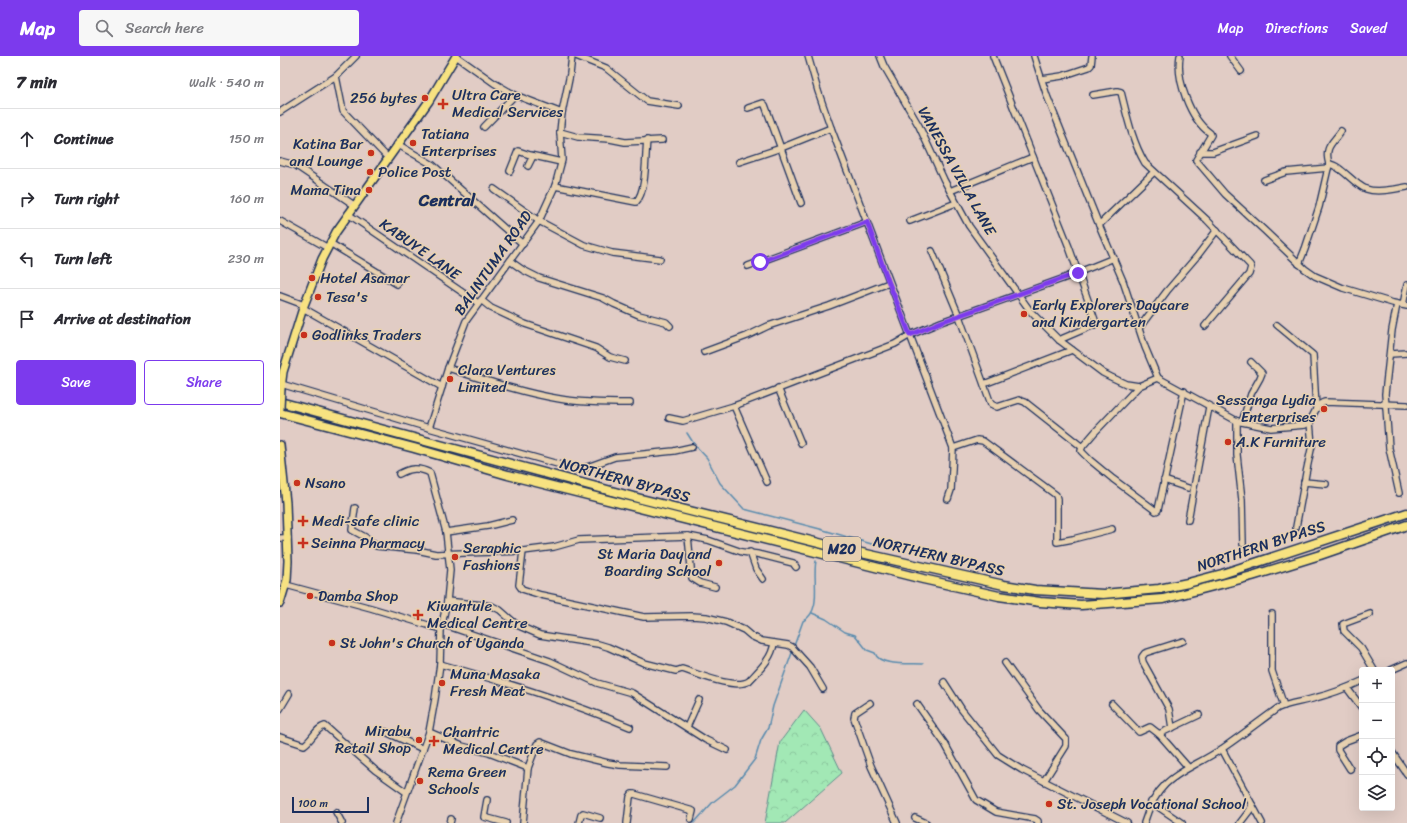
<!DOCTYPE html>
<meta charset="utf-8">
<style>
:root{--surface:#fff;--page:#f7f7f7;--text:#2b2b33;--muted:#7c7c81;--line:#e1e1e2;--accent:#7c3aed}
body{margin:0;font-family:Sriracha,sans-serif;background:var(--page);color:var(--text)}
.controls{position:absolute;right:12px;bottom:12px;display:grid;overflow:hidden;border-radius:4px;box-shadow:0 4px 16px #0002}
.controls button{width:36px;height:36px;display:grid;place-items:center;padding:0;border:0;border-bottom:1px solid var(--line);background:var(--surface);color:var(--text);font:20px sans-serif}
.scale{position:absolute;left:12px;bottom:10px;width:77px;box-sizing:border-box;padding-left:4px;border:2px solid #1b2f5e;border-top:0;font-size:11px;line-height:14px;white-space:nowrap;color:#1b2f5e;-webkit-text-stroke:3px #e7d0b0;paint-order:stroke}
.stop{position:absolute;width:12px;height:12px;margin:-9px;border:3px solid #7c3aed;border-radius:50%;background:#fff}
.stop.end{background:#7c3aed;border-color:#fff;box-shadow:0 1px 4px #0008}
.list{margin:0;padding:0;list-style:none}
h2{display:flex;justify-content:space-between;align-items:center;height:52px;margin:0;padding:0 16px;font-size:17px}
h2 small{font-size:13px;font-weight:400;color:var(--muted)}
.list li{display:grid;grid-template-columns:26px 1fr auto;gap:12px;align-items:center;box-sizing:border-box;height:60px;padding:0 16px;border-top:1px solid var(--line)}
.list b{display:block;font-size:15px;white-space:nowrap}
.list em{font-size:13px;font-style:normal;color:var(--muted)}
.actions{display:flex;gap:8px;padding:12px 16px}
.actions a{flex:1;padding:9px 0;border:1px solid var(--accent);border-radius:4px;text-align:center;font-size:14px;color:var(--accent)}
.actions .main{background:var(--accent);color:#fff}
.icon{flex:none;width:22px;height:22px;fill:none;stroke:currentColor;stroke-width:2;stroke-linecap:round;stroke-linejoin:round}
.map{position:relative;flex:none;width:1127px;height:767px;overflow:hidden}
header{display:flex;align-items:center;gap:24px;box-sizing:border-box;height:56px;padding:0 20px;background:var(--accent);color:#fff}
header strong{font-size:19px}
nav{display:flex;gap:22px;margin-inline-start:auto;font-size:14px}
.search{width:280px;height:36px;background:var(--page);display:flex;align-items:center;gap:10px;box-sizing:border-box;padding:0 14px;border-radius:4px;color:var(--muted);font-size:15px}
main{display:flex}
aside{flex:1;background:var(--surface)}
.map>svg:first-child{display:block}
.forest{fill:url(#forest-crowns);stroke:#5e8c8a}
.lines{fill:none;stroke-linecap:round;stroke-linejoin:round}
.stream{stroke:#598bae;stroke-width:1.5}
.minor-casing{stroke:#1b2f5e;stroke-width:8}
.major-casing{stroke:#1b2f5e;stroke-width:10}
.highway-casing{stroke:#1b2f5e;stroke-width:11}
.minor{stroke:#e7d0b0;stroke-width:5.5}
.major{stroke:#f7e281;stroke-width:7}
.highway{stroke:#f7e281;stroke-width:8}
.major-bridge-casing{stroke:#1b2f5e;stroke-width:10;stroke-linecap:butt}
.major-bridge{stroke:#f7e281;stroke-width:7}
.route{stroke:#7c3aed;stroke-width:5}
.poi-dot{fill:#c8321e;stroke:#e7d0b0;stroke-width:1.5}
.labels{text-anchor:middle;dominant-baseline:central;stroke-width:3;stroke-linejoin:round;paint-order:stroke}
.shield{fill:#e7d0b0;stroke:#585f77;stroke-width:1}
.shield-label{font-size:14px;font-weight:bold;fill:#1b2f5e}
.poi-label{font-size:15px;fill:#1b2f5e;stroke:#e7d0b0;text-anchor:start}
.street-label{font-size:15px;fill:#1b2f5e;stroke:#e7d0b0}
.quarter-label{font-size:17px;font-weight:bold;fill:#1b2f5e;stroke:#e7d0b0}
</style>
<header>
<strong>Map</strong>
<div class="search"><svg class="icon" aria-label="search" viewBox="0 0 24 24"><circle cx="10" cy="10" r="6"/><path d="M15 15l6 6"/></svg>Search here</div>
<nav><a>Map</a><a>Directions</a><a>Saved</a></nav>
</header>
<main>
<aside>
<h2>7 min<small>Walk · 540 m</small></h2>
<ul class="list">
<li><svg class="icon" aria-label="ahead" viewBox="0 0 24 24"><path d="M12 20V5M6 11l6-6 6 6"/></svg><div><b>Continue</b></div><em>150 m</em></li>
<li><svg class="icon" aria-label="right" viewBox="0 0 24 24"><path d="M7 20v-9h11M14 6l5 5-5 5"/></svg><div><b>Turn right</b></div><em>160 m</em></li>
<li><svg class="icon" aria-label="left" viewBox="0 0 24 24"><path d="M17 20v-9H6M10 6l-5 5 5 5"/></svg><div><b>Turn left</b></div><em>230 m</em></li>
<li><svg class="icon" aria-label="arrive" viewBox="0 0 24 24"><path d="M6 21V4h12l-3 4 3 4H6"/></svg><div><b>Arrive at destination</b></div></li>
</ul>
<div class="actions"><a class="main">Save</a><a>Share</a></div>
</aside>
<div class="map">
<svg width="1127" height="767" viewBox="0 0 1127 767">
<defs>
<pattern id="forest-crowns" width="20" height="18" patternUnits="userSpaceOnUse"><rect width="20" height="18" fill="#a2e8b5"/><path d="M2 6a3 3 0 1 1 6 0M12 15a3 3 0 1 1 6 0" fill="none" stroke="#8bc79e"/></pattern>
</defs>
<rect width="100%" height="100%" fill="#e1ccc5"/>
<filter id="ink" filterUnits="userSpaceOnUse"><feTurbulence type="fractalNoise" baseFrequency=".025" numOctaves="2"/><feDisplacementMap in="SourceGraphic" scale="8" xChannelSelector="R" yChannelSelector="G"/><feConvolveMatrix kernelMatrix="1 2 1 2 8 2 1 2 1" color-interpolation-filters="sRGB"/></filter>
<g filter="url(#ink)">
<polygon class="forest" points="524,654 541,673 562,717 505,767 485,767 500,686"/>
<g class="lines">
<g class="stream">
<polyline points="407,377 414,388 427,402 440,427 464,453 540,473 595,489"/>
<path d="M 532,557 L 546,563 L 565,576 L 575,579 L 587,594 L 595,597 C 599,611 631,607 643,608"/>
<path d="M 514,590 L 523,565 C 543,555 532,523 536,505"/>
<polyline points="414,767 433,746 455,729 475,703 481,684 488,672 493,650 513,594"/>
</g>
<g class="minor-casing">
<g id="minor">
<polyline points="76,0 56,20 63,55 108,102"/>
<polyline points="176,0 214,27 235,39 282,57"/>
<polyline points="296,0 326,12 367,45 399,50"/>
<polyline points="528,0 538,35 551,72 673,392 697,384 703,385 776,439 777,443 777,486 793,483 832,473"/>
<path d="M 600,0 L 604,10 L 639,70 L 664,124 L 689,170 L 751,256 L 779,284 L 823,317 L 831,321 L 846,328 L 859,330 L 878,322 L 957,365 L 991,372 L 1025,369 C 1035,364 1033,349 1045,346 L 1127,349"/>
<polyline points="713,0 789,191 815,264 814,269 779,284"/>
<polyline points="754,0 767,40 819,169 843,225 865,291 878,322"/>
<path d="M 900,0 C 896,24 910,63 930,77 L 931,79 L 916,104 L 945,138 L 985,175 L 1025,213 L 1035,220 L 1063,232 L 1113,247 L 1127,250"/>
<polyline points="950,0 961,15"/>
<polyline points="762,23 782,20 809,11 811,9 812,0"/>
<path d="M 813,39 L 837,35 L 841,36 C 847,60 852,85 865,107 L 927,164 L 970,209 L 971,211 L 969,218 L 925,270"/>
<polyline points="468,52 483,47 485,49 521,147"/>
<polyline points="0,56 56,20"/>
<polyline points="204,71 235,39"/>
<path d="M 1061,75 C 1052,88 1044,91 1049,108 C 1061,109 1073,128 1086,133 C 1098,137 1114,133 1127,131"/>
<polyline points="280,76 298,81 330,83 345,86 382,84"/>
<polyline points="117,88 153,109 224,172 243,188"/>
<polyline points="920,96 933,96 977,80"/>
<polyline points="0,105 15,109 74,149"/>
<polyline points="459,106 501,92 551,72"/>
<polyline points="248,110 253,100"/>
<polyline points="230,115 238,95 250,99 281,106"/>
<polyline points="984,124 1006,116 1048,112"/>
<path d="M 275,130 L 356,146 C 367,135 365,100 367,84"/>
<polyline points="214,133 259,165 304,189 332,197 380,203"/>
<polyline points="670,135 753,101"/>
<polyline points="68,158 198,247"/>
<polyline points="0,165 48,192"/>
<polyline points="630,165 676,147"/>
<polyline points="819,169 874,116"/>
<polyline points="50,187 117,228"/>
<polyline points="652,195 679,260 711,348 717,351 739,344 745,346 802,391"/>
<polyline points="230,205 243,214 259,222 323,242 334,248 359,259 386,266 390,270"/>
<polyline points="1019,208 1025,193 1039,151 1049,108"/>
<polyline points="468,210 587,166"/>
<polyline points="0,240 24,249"/>
<polyline points="201,244 211,252 245,268 316,292 330,301 345,305"/>
<polyline points="1117,248 1112,274 1105,338 1109,392 1119,437"/>
<polyline points="1123,249 1127,229"/>
<polyline points="23,252 162,331"/>
<polyline points="997,269 1033,299 1036,352"/>
<polyline points="859,272 887,235 918,199 937,174"/>
<polyline points="424,296 467,280 488,270 549,250 609,227"/>
<polyline points="1110,298 1127,297"/>
<path d="M 168,312 C 205,324 242,337 280,343 C 303,347 327,347 350,347"/>
<polyline points="1,328 149,372 299,414 335,401 394,395 412,391"/>
<polyline points="704,328 792,294"/>
<polyline points="859,330 815,376 802,391 801,395 810,404 833,423 876,455 878,454 904,335"/>
<polyline points="498,332 521,387"/>
<polyline points="454,350 487,426"/>
<polyline points="389,362 403,365 454,350 615,288 630,279 661,266 782,223 834,202"/>
<polyline points="957,365 957,399 962,444 963,488"/>
<polyline points="962,366 971,338 980,322 982,317 971,306"/>
<polyline points="149,372 168,312 186,265 259,165 275,130 282,104 280,76 282,57 290,18 292,0"/>
<polyline points="884,424 908,432"/>
<polyline points="1024,426 1046,428"/>
<polyline points="668,443 671,434 673,392"/>
<polyline points="75,452 72,474 85,481 96,490 137,494 156,498 243,495 274,491 299,484 408,480 412,522 420,527 435,531"/>
<polyline points="908,464 929,351"/>
<polyline points="1016,471 1026,417 1032,389 1030,366"/>
<polyline points="166,476 208,470 232,464"/>
<polyline points="408,480 428,484 462,496 477,498 513,507 516,511"/>
<polyline points="0,482 8,482"/>
<polyline points="243,495 239,529 242,533 261,539 364,561 412,560 426,561 446,566 464,574 471,580 482,585 508,589 512,591 530,611 543,633"/>
<polyline points="470,496 476,513 483,523"/>
<polyline points="6,529 91,552 161,573"/>
<path d="M 167,545 L 212,550 L 220,554 L 237,569 L 260,579 L 318,588 L 328,591 L 364,607 L 396,615 L 402,613 C 418,618 455,634 469,625 C 479,614 492,603 494,587"/>
<polyline points="992,558 992,615 1004,650"/>
<polyline points="1090,558 1063,568 1064,575 1081,592 1094,614"/>
<polyline points="162,568 270,605 317,627 352,637 426,684 447,694"/>
<polyline points="725,607 759,654 786,683 786,690 764,725"/>
<path d="M 160,608 C 224,626 288,645 350,671"/>
<polyline points="1111,614 1127,607"/>
<polyline points="664,626 682,654 718,699 742,714 847,767"/>
<polyline points="1067,632 1082,652"/>
<polyline points="590,647 575,657 574,662 591,710 617,767"/>
<polyline points="637,648 665,688 696,744 716,756 755,763 758,765 758,767"/>
<polyline points="832,648 859,676 870,671 879,678 908,711"/>
<polyline points="0,653 9,638"/>
<polyline points="407,671 419,644"/>
<polyline points="892,672 889,653 863,606 862,601 865,597 903,585"/>
<polyline points="106,676 143,693"/>
<polyline points="149,676 182,690 209,697 248,712 243,767"/>
<polyline points="879,678 919,659"/>
<path d="M 0,681 L 24,689 C 32,684 36,672 45,670 L 95,714 L 126,736"/>
<polyline points="942,693 982,767"/>
<polyline points="1112,696 1127,718"/>
<polyline points="248,712 257,688 260,686 291,698 328,707 340,709 387,711"/>
<polyline points="1070,713 1058,694 1058,690 1066,685 1082,679"/>
<polyline points="207,744 204,761 226,767"/>
<polyline points="871,746 902,767"/>
<polyline points="56,756 62,767"/>
<polyline points="635,762 646,767"/>
<path d="M 116,767 L 149,676 L 155,643 L 160,608 L 161,573 L 167,545 L 170,514 L 166,476 L 150,417 C 139,411 130,412 119,418"/>
<polyline points="170,767 171,763"/>
<polyline points="299,767 301,759 303,757 320,762"/>
<polyline points="347,767 350,741 352,738 354,738 413,755 411,763"/>
<path d="M 864,767 C 879,717 906,717 943,692 C 962,679 980,665 998,652 C 1010,647 1022,646 1035,642 C 1051,638 1067,632 1082,625"/>
<polyline points="960,767 970,754 972,749"/>
</g>
</g>
<g class="major-casing">
<g id="major">
<polyline points="1,332 3,316 23,252 42,203 56,176 149,45 176,0"/>
<polyline points="0,389 6,447 8,505 7,524 0,547"/>
</g>
</g>
<g class="highway-casing">
<g id="highway">
<polyline points="0,346 361,443 555,491 724,529 755,534 823,538 879,533 908,527 942,518 1127,457"/>
<polyline points="0,357 134,392 228,419 643,523 719,540 760,546 801,549 883,543 972,520 1040,499 1127,469"/>
</g>
</g>
<use href="#minor" class="minor"/>
<use href="#major" class="major"/>
<use href="#highway" class="highway"/>
<g class="major-bridge-casing">
<polyline id="major-bridge" points="0,352 1,332"/>
</g>
<use href="#major-bridge" class="major-bridge"/>
</g>
</g>
<g class="lines" filter="url(#ink)">
<polyline class="route" points="480,206 587,166 609,227 630,279 661,266 798,217"/>
</g>
<g class="poi-dot">
<circle cx="145" cy="42" r="4"/>
<path d="M161 42h4v4h4v4h-4v4h-4v-4h-4v-4h4z"/>
<circle cx="133" cy="87" r="4"/>
<circle cx="91" cy="97" r="4"/>
<circle cx="90" cy="116" r="4"/>
<circle cx="89" cy="134" r="4"/>
<circle cx="32" cy="222" r="4"/>
<circle cx="38" cy="241" r="4"/>
<circle cx="744" cy="258" r="4"/>
<circle cx="24" cy="279" r="4"/>
<circle cx="170" cy="323" r="4"/>
<circle cx="1044" cy="353" r="4"/>
<circle cx="948" cy="386" r="4"/>
<circle cx="17" cy="427" r="4"/>
<path d="M21 459h4v4h4v4h-4v4h-4v-4h-4v-4h4z"/>
<path d="M21 481h4v4h4v4h-4v4h-4v-4h-4v-4h4z"/>
<circle cx="175" cy="501" r="4"/>
<circle cx="439" cy="507" r="4"/>
<circle cx="30" cy="540" r="4"/>
<path d="M136 553h4v4h4v4h-4v4h-4v-4h-4v-4h4z"/>
<circle cx="52" cy="587" r="4"/>
<circle cx="162" cy="627" r="4"/>
<circle cx="139" cy="684" r="4"/>
<path d="M152 679h4v4h4v4h-4v4h-4v-4h-4v-4h4z"/>
<circle cx="140" cy="725" r="4"/>
<circle cx="769" cy="748" r="4"/>
</g>
<g class="labels">
<rect class="shield" x="543" y="481" width="38" height="24" rx="3"/>
<g class="shield-label">
<text x="562" y="493">M20</text>
</g>
<g class="poi-label">
<text x="172" y="39">Ultra Care<tspan x="172" dy="17">Medical Services</tspan></text>
<text x="137" y="42" text-anchor="end">256 bytes</text>
<text x="141" y="78">Tatiana<tspan x="141" dy="17">Enterprises</tspan></text>
<text x="83" y="88" text-anchor="end">Katina Bar<tspan x="83" dy="17">and Lounge</tspan></text>
<text x="98" y="116">Police Post</text>
<text x="81" y="134" text-anchor="end">Mama Tina</text>
<text x="40" y="222">Hotel Asamar</text>
<text x="46" y="241">Tesa's</text>
<text x="752" y="249">Early Explorers Daycare<tspan x="752" dy="17">and Kindergarten</tspan></text>
<text x="32" y="279">Godlinks Traders</text>
<text x="178" y="314">Clara Ventures<tspan x="178" dy="17">Limited</tspan></text>
<text x="1036" y="344" text-anchor="end">Sessanga Lydia<tspan x="1036" dy="17">Enterprises</tspan></text>
<text x="956" y="386">A.K Furniture</text>
<text x="25" y="427">Nsano</text>
<text x="32" y="465">Medi-safe clinic</text>
<text x="31" y="487">Seinna Pharmacy</text>
<text x="183" y="492">Seraphic<tspan x="183" dy="17">Fashions</tspan></text>
<text x="431" y="498" text-anchor="end">St Maria Day and<tspan x="431" dy="17">Boarding School</tspan></text>
<text x="38" y="540">Damba Shop</text>
<text x="147" y="550">Kiwantule<tspan x="147" dy="17">Medical Centre</tspan></text>
<text x="60" y="587">St John's Church of Uganda</text>
<text x="170" y="618">Muna Masaka<tspan x="170" dy="17">Fresh Meat</tspan></text>
<text x="131" y="675" text-anchor="end">Mirabu<tspan x="131" dy="17">Retail Shop</tspan></text>
<text x="163" y="676">Chantric<tspan x="163" dy="17">Medical Centre</tspan></text>
<text x="148" y="716">Rema Green<tspan x="148" dy="17">Schools</tspan></text>
<text x="777" y="748">St. Joseph Vocational School</text>
</g>
<g class="street-label">
<text transform="translate(677 115) rotate(61)">VANESSA VILLA LANE</text>
<text transform="translate(140 193) rotate(35)">KABUYE LANE</text>
<text transform="translate(213 207) rotate(-55)">BALINTUMA ROAD</text>
<text transform="translate(345 424) rotate(15)">NORTHERN BYPASS</text>
<text transform="translate(981 490) rotate(-18)">NORTHERN BYPASS</text>
<text transform="translate(659 500) rotate(13)">NORTHERN BYPASS</text>
</g>
<g class="quarter-label">
<text x="167" y="144">Central</text>
</g>
</g>
</svg>
<div class="controls">
<button>+</button>
<button>−</button>
<button><svg class="icon" aria-label="locate" viewBox="0 0 24 24"><circle cx="12" cy="12" r="6"/><path d="M12 2v4M12 18v4M2 12h4M18 12h4"/></svg></button>
<button><svg class="icon" aria-label="layers" viewBox="0 0 24 24"><path d="M12 4l9 5-9 5-9-5zM3 14l9 5 9-5"/></svg></button>
</div>
<div class="scale">100 m</div>
<div class="stop" style="left:480px;top:206px"></div>
<div class="stop end" style="left:798px;top:217px"></div>
</div>
</main>
